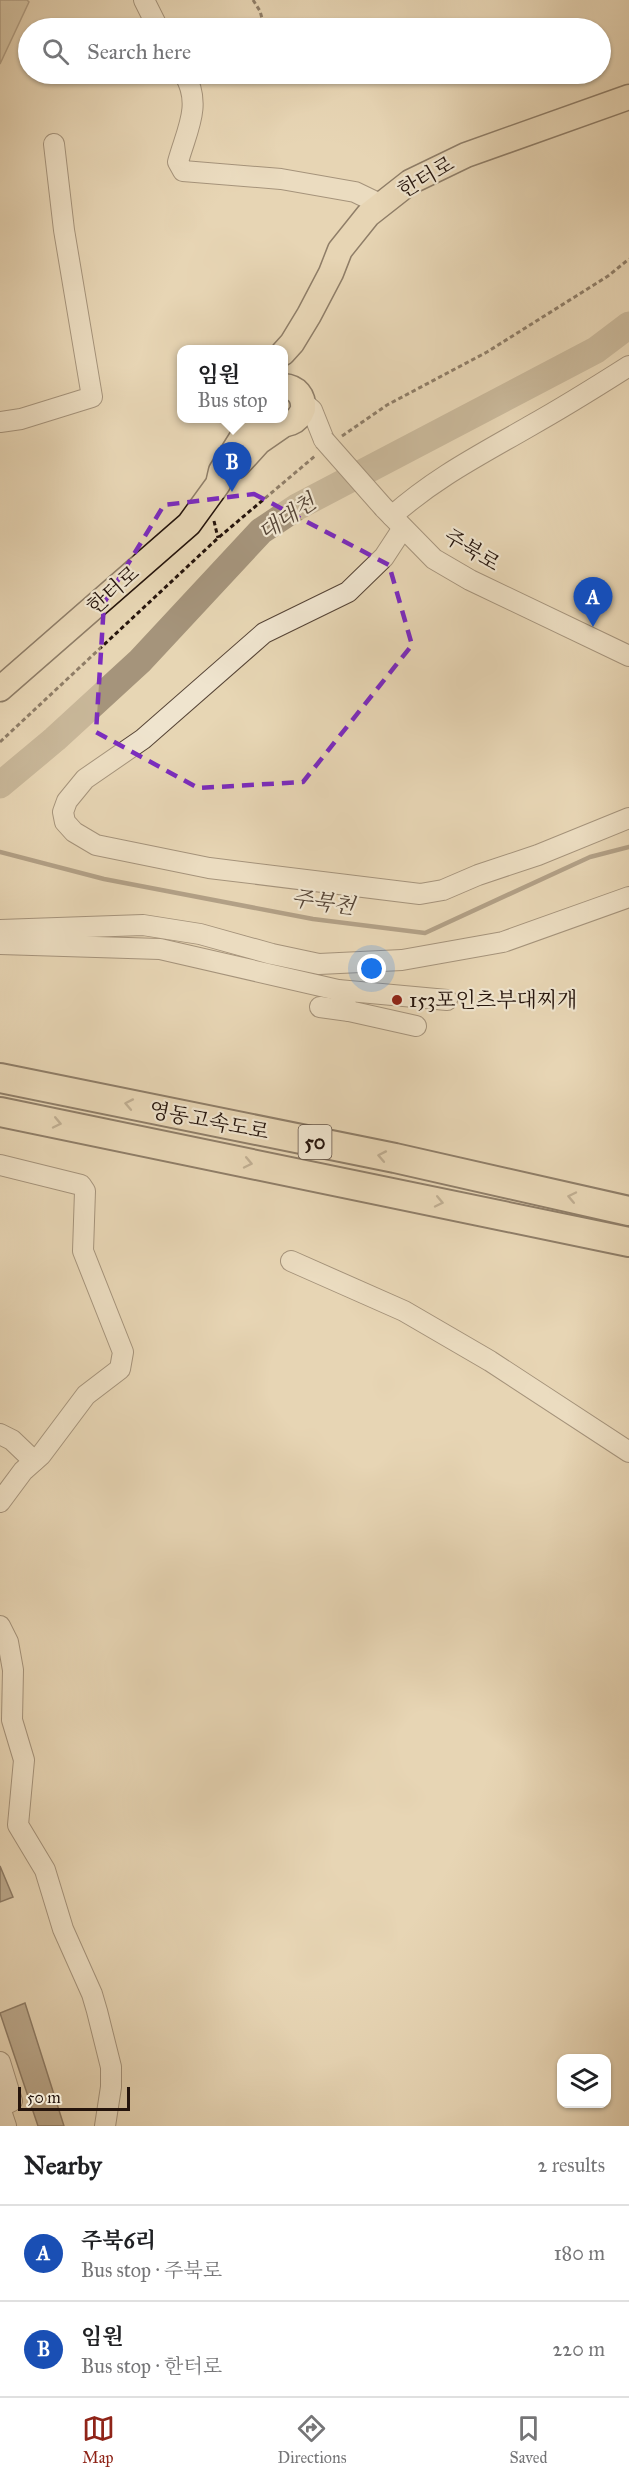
<!DOCTYPE html>
<meta charset="utf-8">
<style>
:root{--surface:#fff;--page:#f2f2f2;--text:#202124;--muted:#757577;--line:#e0e0e0;--accent:#8f2418}
body{margin:0;font-family:"IM FELL Great Primer","Noto Serif KR",serif;background:var(--page);color:var(--text)}
.controls{position:absolute;right:18px;bottom:18px;display:grid;overflow:hidden;border-radius:12px;box-shadow:0 2px 4px #0004}
.controls button{width:54px;height:54px;display:grid;place-items:center;padding:0;border:0;border-bottom:2px solid var(--line);background:var(--surface);color:var(--text);font:30px sans-serif}
.scale{position:absolute;left:18px;bottom:15px;width:112px;box-sizing:border-box;padding-left:6px;border:3px solid #25140c;border-top:0;font-size:16px;line-height:21px;white-space:nowrap;color:#25140c;-webkit-text-stroke:4px #efe4ce;paint-order:stroke}
.you{position:absolute;left:372px;top:969px;width:21px;height:21px;margin:-15px;border:4px solid #fff;border-radius:50%;background:#1a73e8;box-shadow:0 0 0 9px #1a73e833}
.badge{display:grid;place-items:center;width:39px;height:39px;border-radius:50%;background:var(--accent);color:#fff;font-size:20px;font-weight:700}
.pin{position:absolute;translate:-50% -50px;filter:drop-shadow(0 2px 3px #0008)}
.pin::after{content:'';position:absolute;top:32px;width:21px;height:18px;background:inherit;clip-path:polygon(0 0,100% 0,50% 100%)}
.popup{position:absolute;left:177px;top:345px;width:111px;height:78px;box-sizing:border-box;display:grid;place-content:center;border-radius:12px;background:var(--surface);filter:drop-shadow(0 2px 4px #0005);font-size:20px;white-space:nowrap;color:var(--muted)}
.popup b{font-size:22px;color:var(--text)}
.popup::after{content:'';position:absolute;left:50%;top:100%;margin-left:-12px;border:12px solid transparent;border-top-color:var(--surface)}
.list{margin:0;padding:0;list-style:none}
h2{display:flex;justify-content:space-between;align-items:center;height:78px;margin:0;padding:0 24px;font-size:26px}
h2 small{font-size:20px;font-weight:400;color:var(--muted)}
.list li{display:grid;grid-template-columns:39px 1fr auto;gap:18px;align-items:center;box-sizing:border-box;height:96px;padding:0 24px;border-top:2px solid var(--line)}
.list b{display:block;font-size:22px;white-space:nowrap}
.list p{margin:0;font-size:20px;white-space:nowrap;color:var(--muted)}
.list em{font-size:20px;font-style:normal;color:var(--muted)}
.icon{flex:none;width:33px;height:33px;fill:none;stroke:currentColor;stroke-width:2;stroke-linecap:round;stroke-linejoin:round}
.map{position:relative;flex:none;width:629px;height:2126px;overflow:hidden}
.search{position:absolute;background:var(--surface);box-shadow:0 2px 4px #0004;left:18px;right:18px;top:18px;height:66px;display:flex;align-items:center;gap:15px;box-sizing:border-box;padding:0 21px;border-radius:33px;color:var(--muted);font-size:22px}
.sheet{height:270px;background:var(--surface)}
nav{display:flex;justify-content:space-around;align-items:center;box-sizing:border-box;height:84px;border-top:2px solid var(--line);background:var(--surface);font-size:16px;color:var(--muted)}
nav a{display:grid;justify-items:center;gap:3px}
nav .on{color:var(--accent)}
.map>svg:first-child{display:block}
.green{fill:#c6b597;stroke:#766452;stroke-width:1.5}
.lines{fill:none;stroke-linecap:round;stroke-linejoin:round}
.stream{stroke:#72614f;stroke-width:4.5}
.river{stroke:#a5947b;stroke-width:27}
.building{fill:#8a7963;stroke:#25140c;stroke-width:1.5}
.minor-casing{stroke:#564436;stroke-width:22}
.major-casing{stroke:#25140c;stroke-width:27}
.highway-casing{stroke:#25140c;stroke-width:32}
.path{stroke:#25140c;stroke-width:3;stroke-dasharray:4.5 3;stroke-linecap:butt}
.minor{stroke:#efe4ce;stroke-width:20}
.major{stroke:#e7d6b4;stroke-width:24}
.highway{stroke:#e7d6b4;stroke-width:28}
.minor-bridge-casing{stroke:#564436;stroke-width:22;stroke-linecap:butt}
.minor-bridge{stroke:#efe4ce;stroke-width:20}
.oneway{stroke:#907f68}
.marked{fill:none;stroke:#7b2cbf;stroke-width:4.5;stroke-dasharray:12 8;stroke-linejoin:round}
.poi-dot{fill:#8f2418;stroke:#efe4ce;stroke-width:2}
.labels{text-anchor:middle;dominant-baseline:central;stroke-width:4.5;stroke-linejoin:round;paint-order:stroke}
.shield{fill:#efe4ce;stroke:#625246;stroke-width:1.5}
.shield-label{font-size:20px;font-weight:bold;fill:#25140c}
.street-label{font-size:21px;fill:#25140c;stroke:#efe4ce}
.poi-label{font-size:21px;fill:#25140c;stroke:#efe4ce;text-anchor:start}
.water-label{font-size:22px;font-style:italic;fill:#584738;stroke:#efe4ce}
</style>
<div class="map">
<svg width="629" height="2126" viewBox="0 0 629 2126">
<rect width="100%" height="100%" fill="#e7d6b4"/>
<filter id="stains"><feTurbulence type="fractalNoise" baseFrequency=".00333" numOctaves="4"/><feColorMatrix values="0 0 0 0 .2 0 0 0 0 .09 0 0 0 0 .02 0 0 0 .5 -.17"/></filter>
<radialGradient id="worn" r=".72"><stop offset=".6" stop-color="#630" stop-opacity="0"/><stop offset="1" stop-color="#630" stop-opacity=".3"/></radialGradient>
<polygon class="green" points="0,0 27,0 29,2 0,64"/>
<g class="lines">
<polyline class="stream" points="0,852 104,879 313,919 425,933 590,857 629,847"/>
<polyline class="river" points="0,785 55,739 140,661 261,531 297,507 596,350 629,325"/>
</g>
<g class="building">
<polygon points="0,1866 13,1897 0,1902"/>
<polygon points="25,2003 64,2126 38,2126 0,2013"/>
</g>
<g class="lines">
<g class="minor-casing">
<g id="minor">
<polyline points="144,0 158,28"/>
<path d="M 184,74 C 203,104 186,132 178,162 L 183,171 L 281,179 L 355,192 L 382,205"/>
<polyline points="304,403 312,410 324,440"/>
<polyline points="0,422 21,419 92,397 64,230 54,144"/>
<polyline points="384,508 434,559 470,580 629,656"/>
<path d="M 392,516 C 436,477 480,455 530,426 C 564,407 596,387 629,366"/>
<polyline points="403,528 384,557 348,592 264,633 143,739 85,779 67,801 63,812 65,822 74,832 96,845 209,868 420,894 443,890 478,875 538,855 629,818"/>
<polyline points="0,930 143,925 200,934 272,954 319,964 402,960 503,942 629,897"/>
<polyline points="0,944 160,949 338,990 447,1000"/>
<polyline points="338,990 349,1011 416,1026"/>
<polyline points="320,1007 349,1011"/>
<polyline points="0,1165 81,1185 85,1191 83,1251 123,1352 120,1369 86,1395 41,1455 23,1471 0,1502"/>
<polyline points="291,1261 404,1311 490,1361 629,1452"/>
<polyline points="0,1434 12,1440 34,1461"/>
<polyline points="0,1626 8,1642 13,1670 12,1720 24,1760 18,1825 45,1870 63,1929 92,1994 97,2011 111,2067 111,2087 105,2126"/>
<polyline points="0,2062 12,2101 0,2107"/>
<polyline points="0,2108 6,2126"/>
</g>
</g>
<g class="major-casing">
<g id="major">
<polyline points="283,353 292,343 309,315 331,273 340,250 368,215 410,182 466,155 629,97"/>
<path d="M 273,420 C 286,428 298,423 303,409 C 304,396 297,387 283,386"/>
<polyline points="237,466 259,442 285,424"/>
<polyline points="0,689 189,524 218,484 221,471 254,418"/>
</g>
</g>
<g class="highway-casing">
<g id="highway">
<polyline points="0,1078 395,1158 629,1211"/>
<polyline points="0,1112 629,1242"/>
</g>
</g>
<g class="path">
<polyline points="253,0 260,11 263,22 260,28"/>
<polyline points="342,436 387,405 487,352 608,276 629,259"/>
<polyline points="214,521 218,538"/>
<polyline points="0,742 218,538 315,456"/>
</g>
<use href="#minor" class="minor"/>
<use href="#major" class="major"/>
<use href="#highway" class="highway"/>
<g class="minor-bridge-casing">
<polyline id="minor-bridge" points="324,440 384,508"/>
</g>
<use href="#minor-bridge" class="minor-bridge"/>
</g>
<defs><path id="oneway-chevron" d="M-2-3.5L2.5 0L-2 3.5" fill="none" stroke-width="1.6" stroke-linecap="round" stroke-linejoin="round" transform="scale(1.5)"/></defs>
<g class="oneway">
<use href="#oneway-chevron" transform="translate(129 1104) rotate(-169)"/>
<use href="#oneway-chevron" transform="translate(57 1123) rotate(12)"/>
<use href="#oneway-chevron" transform="translate(382 1156) rotate(-169)"/>
<use href="#oneway-chevron" transform="translate(248 1163) rotate(12)"/>
<use href="#oneway-chevron" transform="translate(572 1197) rotate(-168)"/>
<use href="#oneway-chevron" transform="translate(439 1202) rotate(12)"/>
</g>
<path d="M0 0H629V2126H0ZM 254,494 L 389,565 L 412,645 L 303,782 L 198,788 L 96,732 L 104,603 L 164,505 Z" fill="#e7d6b4" fill-opacity=".55" fill-rule="evenodd"/>
<path class="marked" d="M 254,494 L 389,565 L 412,645 L 303,782 L 198,788 L 96,732 L 104,603 L 164,505 Z"/>
<circle class="poi-dot" cx="397" cy="1000" r="6"/>
<g class="labels">
<rect class="shield" x="298.5" y="1125" width="33" height="34" rx="4.5"/>
<g class="shield-label">
<text x="315" y="1142">50</text>
</g>
<g class="street-label">
<text transform="translate(426 177) rotate(-30)">한터로</text>
<text transform="translate(472 550) rotate(31)">주북로</text>
<text transform="translate(113 590) rotate(-41)">한터로</text>
<text transform="translate(209 1121) rotate(11)">영동고속도로</text>
</g>
<g class="poi-label">
<text x="409" y="1000">153포인츠부대찌개</text>
</g>
<g class="water-label">
<text transform="translate(287 517) rotate(-34)">대대천</text>
<text transform="translate(323 902) rotate(8)">주북천</text>
</g>
</g>
<rect width="100%" height="100%" filter="url(#stains)"/>
<rect width="100%" height="100%" fill="url(#worn)"/>
</svg>
<div class="controls">
<button><svg class="icon" aria-label="layers" viewBox="0 0 24 24"><path d="M12 4l9 5-9 5-9-5zM3 14l9 5 9-5"/></svg></button>
</div>
<div class="scale">50 m</div>
<div class="you"></div>
<div class="pin badge" style="left:593px;top:627px;background:#1a4fb4">A</div>
<div class="pin badge" style="left:232px;top:492px;background:#1a4fb4">B</div>
<div class="popup"><b>임원</b>Bus stop</div>
<div class="search"><svg class="icon" aria-label="search" viewBox="0 0 24 24"><circle cx="10" cy="10" r="6"/><path d="M15 15l6 6"/></svg>Search here</div>
</div>
<section class="sheet">
<h2>Nearby<small>2 results</small></h2>
<ul class="list">
<li><span class="badge" style="background:#1a4fb4">A</span><div><b>주북6리</b><p>Bus stop · 주북로</p></div><em>180 m</em></li>
<li><span class="badge" style="background:#1a4fb4">B</span><div><b>임원</b><p>Bus stop · 한터로</p></div><em>220 m</em></li>
</ul>
</section>
<nav>
<a class="on"><svg class="icon" aria-label="map" viewBox="0 0 24 24"><path d="M3 6l6-2 6 2 6-2v14l-6 2-6-2-6 2zM9 4v14M15 6v14"/></svg>Map</a>
<a><svg class="icon" aria-label="directions" viewBox="0 0 24 24"><path d="M12 3l9 9-9 9-9-9zM9 14v-3h6M13 9l2 2-2 2"/></svg>Directions</a>
<a><svg class="icon" aria-label="saved" viewBox="0 0 24 24"><path d="M7 4h10v16l-5-4-5 4z"/></svg>Saved</a>
</nav>
